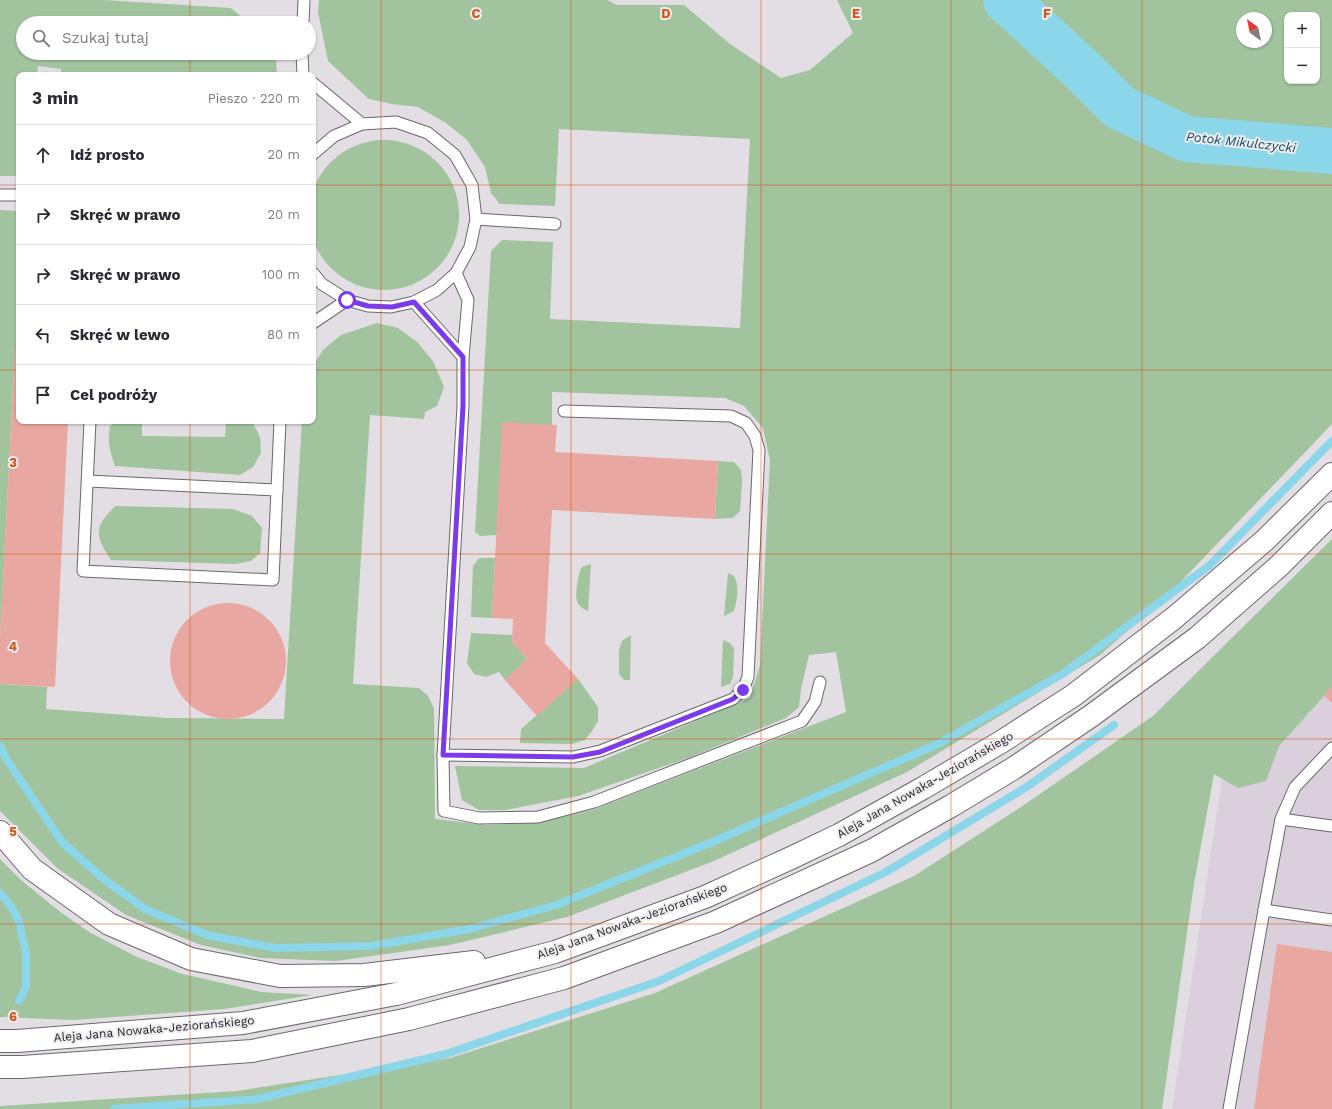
<!DOCTYPE html>
<html lang="pl">
<meta charset="utf-8">
<style>
:root{--surface:#fff;--page:#f2f2f3;--text:#2b2b33;--muted:#7c7c81;--line:#e1e1e2}
body{margin:0;font-family:"Work Sans",sans-serif;background:var(--page);color:var(--text)}
.controls{position:absolute;right:12px;top:12px;display:grid;overflow:hidden;border-radius:8px;box-shadow:0 1px 3px #0004}
.controls button{width:36px;height:36px;display:grid;place-items:center;padding:0;border:0;border-bottom:1px solid var(--line);background:var(--surface);color:var(--text);font:20px sans-serif}
.compass{position:absolute;left:1236px;top:12px;width:36px;height:36px;border-radius:50%;background:var(--surface);box-shadow:0 1px 3px #0004;rotate:327deg}
.stop{position:absolute;width:12px;height:12px;margin:-9px;border:3px solid #7c3aed;border-radius:50%;background:#fff}
.stop.end{background:#7c3aed;border-color:#fff;box-shadow:0 1px 4px #0008}
.list{margin:0;padding:0;list-style:none}
h2{display:flex;justify-content:space-between;align-items:center;height:52px;margin:0;padding:0 16px;font-size:17px}
h2 small{font-size:13px;font-weight:400;color:var(--muted)}
.list li{display:grid;grid-template-columns:26px 1fr auto;gap:12px;align-items:center;box-sizing:border-box;height:60px;padding:0 16px;border-top:1px solid var(--line)}
.list b{display:block;font-size:15px;white-space:nowrap}
.list em{font-size:13px;font-style:normal;color:var(--muted)}
.icon{flex:none;width:22px;height:22px;fill:none;stroke:currentColor;stroke-width:2;stroke-linecap:round;stroke-linejoin:round}
.map{position:relative;flex:none;width:1332px;height:1109px;overflow:hidden}
.search{position:absolute;background:var(--surface);box-shadow:0 1px 3px #0004;left:16px;top:16px;width:300px;height:44px;display:flex;align-items:center;gap:10px;box-sizing:border-box;padding:0 14px;border-radius:22px;color:var(--muted);font-size:15px}
.panel{position:absolute;background:var(--surface);box-shadow:0 1px 3px #0004;left:16px;top:72px;width:300px;height:352px;border-radius:8px}
.map>svg:first-child{display:block}
.built{fill:#d9d0dc}
.green{fill:#a1c39e;fill-rule:evenodd}
.lines{fill:none;stroke-linecap:round;stroke-linejoin:round}
.stream{stroke:#8bd6e9;stroke-width:8}
.river{stroke:#8bd6e9;stroke-width:46}
.building{fill:#e9a7a1}
.service-casing{stroke:#6b676c;stroke-width:13}
.primary-casing{stroke:#6b676c;stroke-width:24}
.service{stroke:#fff;stroke-width:11}
.primary{stroke:#fff;stroke-width:22}
.route{stroke:#7c3aed;stroke-width:5}
.grid{fill:none;stroke:#d5540f;stroke-width:1;stroke-opacity:0.55}
.labels{text-anchor:middle;dominant-baseline:central;stroke-width:4;stroke-linejoin:round;paint-order:stroke}
.street-label{font-size:12px;fill:#262527;stroke:#efebf1}
.water-label{font-size:13px;font-style:italic;fill:#094d5b;stroke:#efebf1}
.grid-label{font-size:13px;text-anchor:middle;font-weight:bold;fill:#d5540f;stroke:#efebf1;stroke-width:4;stroke-linejoin:round;paint-order:stroke}
</style>
<div class="map">
<svg width="1332" height="1109" viewBox="0 0 1332 1109">
<rect width="100%" height="100%" fill="#e2dee4"/>
<polygon class="built" points="1332,656 1332,1109 1172,1109 1222,779"/>
<g class="green">
<polygon points="0,0 103,0 231,8 249,23 23,23 23,53 271,53 276,60 277,75 61,75 61,69 38,66 37,75 19,75 19,176 0,176"/>
<path d="M 319,0 L 607,0 L 617,5 L 684,5 L 730,44 L 781,78 L 810,70 L 853,33 L 837,0 L 1332,0 L 1332,424 L 1168,595 L 1100,655 L 907,772 L 714,861 L 567,917 L 450,945 L 336,961 L 261,958 L 201,945 L 126,915 L 57,868 L 0,811 L 0,684 L 47,687 L 46,709 L 168,718 L 284,719 L 302,421 L 313,421 L 313,363 L 316,361 L 323,350 L 341,335 L 377,323 L 398,328 L 417,342 L 433,361 L 444,387 L 437,406 L 425,412 L 424,419 L 370,415 L 353,684 L 419,688 L 428,696 L 434,708 L 435,819 L 486,825 L 536,823 L 592,810 L 846,712 L 836,652 L 809,655 L 801,689 L 799,707 L 786,718 L 688,758 L 578,796 L 505,810 L 479,810 L 462,800 L 455,766 L 584,768 L 750,698 L 760,665 L 770,460 L 763,428 L 744,406 L 725,398 L 552,392 L 552,425 L 496,535 L 480,536 L 475,532 L 491,251 L 502,240 L 553,242 L 550,319 L 740,328 L 750,139 L 559,129 L 555,206 L 500,204 L 491,193 L 485,167 L 467,140 L 446,123 L 418,107 L 392,104 L 369,99 L 328,61 L 318,12 ZM 1287,15 L 1317,15 L 1317,81 L 1287,81 ZM 1242,18 L 1266,18 L 1266,42 L 1242,42 Z"/>
<circle cx="384" cy="215" r="75"/>
<polygon points="0,210 19,211 19,349 15,349 0,641"/>
<path d="M 117,421 L 142,421 L 142,436 L 225,437 L 226,421 L 248,421 L 254,425 L 260,437 L 261,453 L 253,467 L 240,475 L 115,466 C 110,452 107,441 110,426 Z"/>
<polygon points="718,461 734,462 741,470 742,481 740,511 733,518 715,519"/>
<path d="M 115,506 L 233,509 L 252,516 L 262,528 L 260,553 L 251,561 L 235,564 L 111,560 C 94,534 94,528 115,506 Z"/>
<polygon points="1332,539 1332,687 1279,746 1266,781 1238,788 1214,774 1194,884 1162,1109 0,1109 0,1106 237,1091 450,1058 655,993 914,876 1021,807 1153,716"/>
<polygon points="479,558 495,558 492,618 471,617 473,566"/>
<path d="M 591,564 L 588,611 C 584,609 578,606 577,601 C 575,596 578,572 582,567 C 585,566 588,565 591,564 Z"/>
<path d="M 728,573 L 734,576 C 740,586 737,600 734,611 L 724,616 Z"/>
<polygon points="471,633 512,635 512,642 527,659 505,680 499,672 486,677 474,674 467,663"/>
<polygon points="631,635 630,680 624,680 619,674 619,650 622,641"/>
<polygon points="723,640 730,643 734,648 733,677 730,684 721,687"/>
<polygon points="578,679 598,707 598,721 592,731 585,740 572,744 520,743 521,729"/>
<polygon points="0,859 21,880 59,911 89,932 137,957 182,974 227,984 261,992 312,995 224,1009 73,1020 0,1017"/>
</g>
<g class="lines">
<g class="stream">
<polyline points="0,746 7,760 62,842 101,877 145,909 207,935 275,948 371,946 470,929 559,904 710,843 938,744 1064,673 1210,565 1332,441"/>
<polyline points="0,893 11,906 19,921 26,954 26,987 19,1001"/>
<polyline points="114,1109 258,1099 446,1054 659,981 886,872 1028,786 1114,725"/>
</g>
<polyline class="river" points="1006,0 1082,70 1119,107 1187,139 1332,151"/>
</g>
<g class="building">
<polygon points="15,349 19,349 19,421 68,421 55,687 0,684 0,640"/>
<polygon points="502,422 557,425 555,452 718,461 715,519 552,510 545,643 578,679 537,716 505,680 527,659 512,642 513,619 492,618"/>
<circle cx="228" cy="661" r="58"/>
<polygon points="1332,687 1332,703 1324,696"/>
<polygon points="1277,944 1332,952 1332,1109 1254,1109"/>
</g>
<g class="lines">
<g class="service-casing">
<g id="service">
<polyline points="303,23 304,0"/>
<polyline points="302,53 303,75"/>
<polyline points="313,83 362,124"/>
<polyline points="313,154 334,136 362,124 396,122 428,133 455,155 472,185 476,219 470,247 456,273 437,290 414,302 391,307 368,306 347,300 322,284 313,273"/>
<polyline points="0,195 19,195"/>
<polyline points="476,219 555,224"/>
<polyline points="456,273 468,300 463,357 463,406 443,755 573,757 600,751 733,699 743,690 748,677 759,450 755,436 746,423 731,416 564,411"/>
<polyline points="414,302 463,357"/>
<polyline points="313,323 347,300"/>
<polyline points="90,421 83,571 273,580 280,421"/>
<polyline points="88,481 277,490"/>
<polyline points="443,755 444,811 479,818 538,817 594,802 802,721 815,702 820,682"/>
<polyline points="1281,819 1295,787 1332,748"/>
<polyline points="1264,910 1281,819 1332,826"/>
<polyline points="1229,1109 1264,910 1332,920"/>
</g>
</g>
<g class="primary-casing">
<g id="primary">
<polyline points="0,832 32,869 109,924 191,959 280,976 364,975 474,962"/>
<polyline points="0,1041 17,1041 243,1023 396,994 555,952 705,897 793,857 839,835 923,788 1001,742 1074,695 1174,618 1264,541 1332,474"/>
<polyline points="0,1067 22,1067 252,1051 409,1019 564,978 716,922 871,851 951,806 1014,768 1091,716 1197,638 1279,566 1332,513"/>
</g>
</g>
<use href="#service" class="service"/>
<use href="#primary" class="primary"/>
</g>
<g class="lines">
<polyline class="route" points="347,300 368,306 392,307 414,302 463,357 463,406 443,755 573,757 600,752 733,699 743,690"/>
</g>
<path class="grid" d="M 190,0 L 190,23M 381,0 L 381,1109M 571,0 L 571,1109M 761,0 L 761,1109M 951,0 L 951,1109M 1142,0 L 1142,1109M 190,53 L 190,75M 0,185 L 19,185M 313,185 L 1332,185M 0,370 L 19,370M 313,370 L 1332,370M 190,421 L 190,1109M 0,554 L 1332,554M 0,739 L 1332,739M 0,924 L 1332,924"/>
<g class="labels">
<g class="street-label">
<text transform="translate(925 785) rotate(-30)">Aleja Jana Nowaka-Jeziorańskiego</text>
<text transform="translate(632 921) rotate(-20)">Aleja Jana Nowaka-Jeziorańskiego</text>
<text transform="translate(154 1029) rotate(-5)">Aleja Jana Nowaka-Jeziorańskiego</text>
</g>
<g class="water-label">
<text transform="translate(1241 142) rotate(6)">Potok Mikulczycki</text>
</g>
</g>
<g class="grid-label">
<text x="476" y="18">C</text>
<text x="666" y="18">D</text>
<text x="856" y="18">E</text>
<text x="1047" y="18">F</text>
<text x="13" y="467">3</text>
<text x="13" y="651">4</text>
<text x="13" y="836">5</text>
<text x="13" y="1021">6</text>
</g>
</svg>
<div class="controls">
<button>+</button>
<button>−</button>
</div>
<svg class="compass" viewBox="-18 -18 36 36"><path d="M0-13l5 13h-10z" fill="#e53935"/><path d="M0 13l5-13h-10z" fill="#7c7c81"/></svg>
<div class="stop" style="left:347px;top:300px"></div>
<div class="stop end" style="left:743px;top:690px"></div>
<div class="search"><svg class="icon" aria-label="search" viewBox="0 0 24 24"><circle cx="10" cy="10" r="6"/><path d="M15 15l6 6"/></svg>Szukaj tutaj</div>
<section class="panel">
<h2>3 min<small>Pieszo · 220 m</small></h2>
<ul class="list">
<li><svg class="icon" aria-label="ahead" viewBox="0 0 24 24"><path d="M12 20V5M6 11l6-6 6 6"/></svg><div><b>Idź prosto</b></div><em>20 m</em></li>
<li><svg class="icon" aria-label="right" viewBox="0 0 24 24"><path d="M7 20v-9h11M14 6l5 5-5 5"/></svg><div><b>Skręć w prawo</b></div><em>20 m</em></li>
<li><svg class="icon" aria-label="right" viewBox="0 0 24 24"><path d="M7 20v-9h11M14 6l5 5-5 5"/></svg><div><b>Skręć w prawo</b></div><em>100 m</em></li>
<li><svg class="icon" aria-label="left" viewBox="0 0 24 24"><path d="M17 20v-9H6M10 6l-5 5 5 5"/></svg><div><b>Skręć w lewo</b></div><em>80 m</em></li>
<li><svg class="icon" aria-label="arrive" viewBox="0 0 24 24"><path d="M6 21V4h12l-3 4 3 4H6"/></svg><div><b>Cel podróży</b></div></li>
</ul>
</section>
</div>
